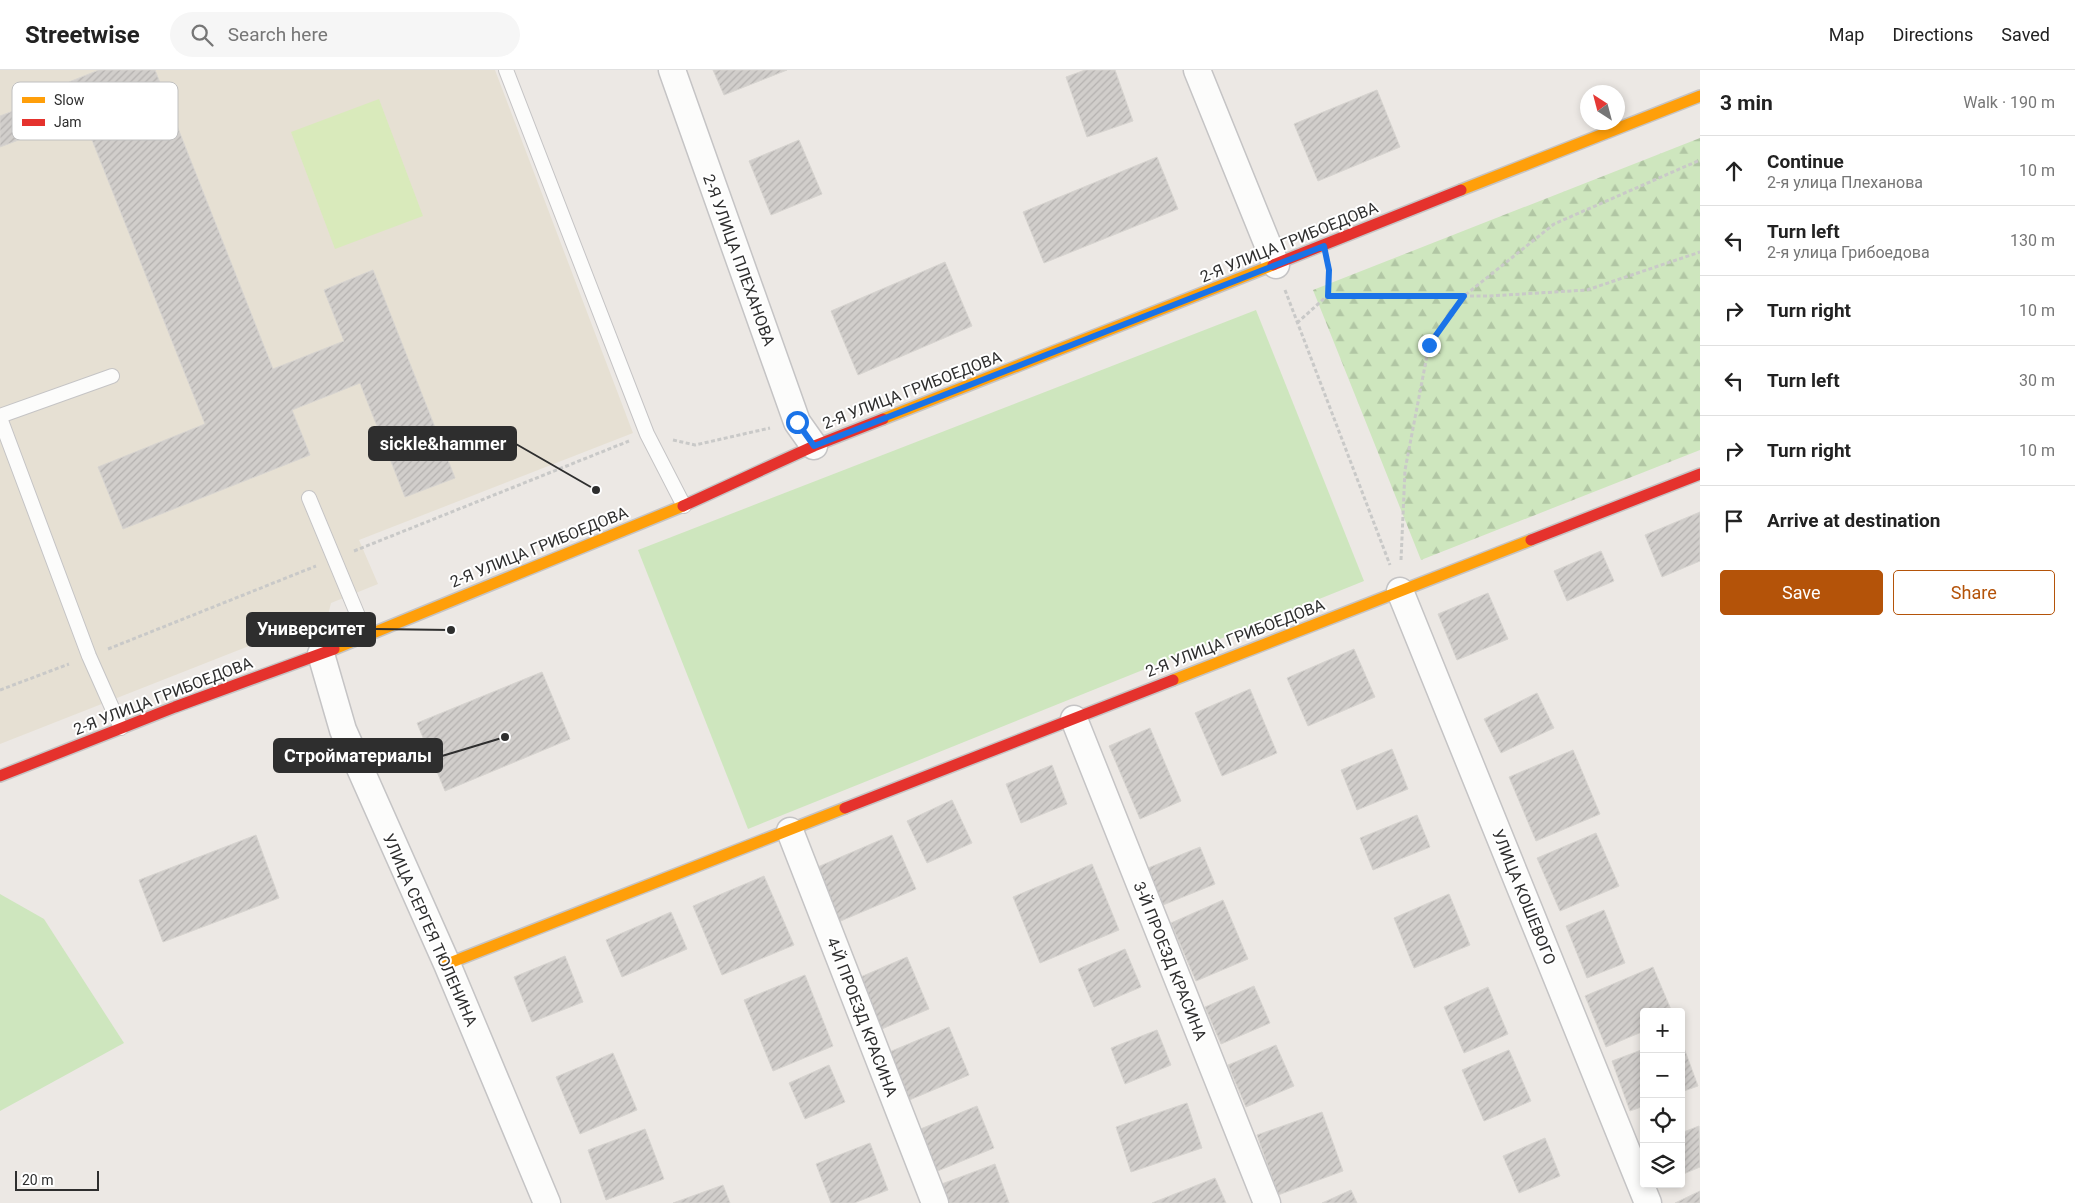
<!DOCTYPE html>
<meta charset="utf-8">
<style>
:root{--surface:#fff;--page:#f6f6f6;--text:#222;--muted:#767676;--line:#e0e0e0;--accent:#b45309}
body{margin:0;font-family:Roboto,sans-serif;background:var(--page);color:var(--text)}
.controls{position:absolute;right:15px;bottom:15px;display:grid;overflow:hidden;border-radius:5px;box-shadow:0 2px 8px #0003}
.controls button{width:45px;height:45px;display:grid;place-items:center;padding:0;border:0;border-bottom:1px solid var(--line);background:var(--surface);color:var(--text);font:25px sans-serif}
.compass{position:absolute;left:1580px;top:15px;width:45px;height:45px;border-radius:50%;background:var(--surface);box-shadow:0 2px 8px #0003;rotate:324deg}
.scale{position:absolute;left:15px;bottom:12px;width:84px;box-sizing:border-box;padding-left:5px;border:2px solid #2e2e2e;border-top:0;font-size:14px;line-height:18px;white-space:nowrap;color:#2e2e2e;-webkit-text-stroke:4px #fff;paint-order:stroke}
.stop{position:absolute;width:15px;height:15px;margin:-11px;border:4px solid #1a73e8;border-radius:50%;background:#fff}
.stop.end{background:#1a73e8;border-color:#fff;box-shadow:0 1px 5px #0008}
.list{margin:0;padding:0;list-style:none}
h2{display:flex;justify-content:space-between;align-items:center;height:65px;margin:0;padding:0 20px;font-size:21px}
h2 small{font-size:16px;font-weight:400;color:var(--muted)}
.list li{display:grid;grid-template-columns:32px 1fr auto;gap:15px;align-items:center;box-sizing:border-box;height:70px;padding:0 20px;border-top:1px solid var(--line)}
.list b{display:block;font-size:19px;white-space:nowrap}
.list p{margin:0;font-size:16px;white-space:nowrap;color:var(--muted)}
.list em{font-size:16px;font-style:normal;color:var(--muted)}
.actions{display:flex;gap:10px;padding:15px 20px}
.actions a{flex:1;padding:11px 0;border:1px solid var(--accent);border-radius:5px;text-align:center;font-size:18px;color:var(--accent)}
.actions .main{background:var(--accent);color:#fff}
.icon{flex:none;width:28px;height:28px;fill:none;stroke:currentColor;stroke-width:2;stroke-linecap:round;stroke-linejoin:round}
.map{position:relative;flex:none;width:1700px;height:1133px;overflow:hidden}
header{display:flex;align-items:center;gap:30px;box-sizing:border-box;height:70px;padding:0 25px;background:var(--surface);border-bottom:1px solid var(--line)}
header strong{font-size:24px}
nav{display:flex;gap:28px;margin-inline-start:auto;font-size:18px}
.search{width:350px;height:45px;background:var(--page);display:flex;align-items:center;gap:12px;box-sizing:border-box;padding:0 18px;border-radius:28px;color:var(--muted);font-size:19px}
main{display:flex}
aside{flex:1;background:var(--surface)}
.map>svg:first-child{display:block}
.education{fill:#e6e0d3}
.green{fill:#cee6be}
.forest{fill:url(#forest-firs)}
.pitch{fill:#d9eabb}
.building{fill:url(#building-hatch);stroke:#d7d4d0}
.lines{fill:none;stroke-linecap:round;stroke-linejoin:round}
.lane-casing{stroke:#c5c4c5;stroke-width:16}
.street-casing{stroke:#c5c4c5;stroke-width:29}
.slow-casing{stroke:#c5c4c5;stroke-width:14}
.jam-casing{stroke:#c5c4c5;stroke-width:14}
.path{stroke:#c9c9c8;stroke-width:3;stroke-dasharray:4 2.5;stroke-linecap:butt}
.lane{stroke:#fcfcfb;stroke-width:14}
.street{stroke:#fcfcfb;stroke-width:26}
.slow{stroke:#ff9f0a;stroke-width:11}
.jam{stroke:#e5322d;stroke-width:11}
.route{stroke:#1a73e8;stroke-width:6}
.labels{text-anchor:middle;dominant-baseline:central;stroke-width:4;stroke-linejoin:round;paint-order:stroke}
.street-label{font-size:16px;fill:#2e2e2e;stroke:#fff}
.key{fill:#fff;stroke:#c0c0c0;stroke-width:1}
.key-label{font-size:14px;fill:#2e2e2e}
.leader{fill:none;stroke:#2e2e2e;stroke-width:2}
.callout-dot{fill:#2e2e2e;stroke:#fff;stroke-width:2}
.callout{fill:#2e2e2e;stroke:#2e2e2e;stroke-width:2}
.callout-label{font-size:18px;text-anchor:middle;font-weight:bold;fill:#fff}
</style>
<header>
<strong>Streetwise</strong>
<div class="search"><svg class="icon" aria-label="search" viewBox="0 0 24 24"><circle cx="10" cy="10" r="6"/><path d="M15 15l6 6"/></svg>Search here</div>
<nav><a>Map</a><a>Directions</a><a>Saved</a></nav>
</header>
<main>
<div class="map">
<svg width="1700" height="1133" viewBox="0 0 1700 1133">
<defs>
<pattern id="forest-firs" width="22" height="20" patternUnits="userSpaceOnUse" patternTransform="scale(1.25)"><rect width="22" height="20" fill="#cee6be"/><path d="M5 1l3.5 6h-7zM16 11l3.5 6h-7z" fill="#b1c6a4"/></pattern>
<pattern id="building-hatch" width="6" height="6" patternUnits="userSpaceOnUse" patternTransform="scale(1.25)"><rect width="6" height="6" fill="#d1cecb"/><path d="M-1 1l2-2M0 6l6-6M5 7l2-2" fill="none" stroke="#b4b1af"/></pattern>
</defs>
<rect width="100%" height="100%" fill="#ece8e4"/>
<polygon class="education" points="0,0 495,0 633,363 359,470 378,514 331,533 328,545 0,674"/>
<g class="green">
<polygon points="1256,240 1364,511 748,759 638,480"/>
<polygon points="0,824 44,849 124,973 0,1041"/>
</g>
<polygon class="forest" points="1700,68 1700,380 1421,490 1313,220"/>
<polygon class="pitch" points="379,29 423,146 335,179 291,62"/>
<g class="building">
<polygon points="99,0 155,0 273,299 344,271 324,220 373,200 455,408 405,427 360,313 292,340 310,385 123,459 98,397 205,354 69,12"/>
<polygon points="713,0 787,0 724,25"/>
<polygon points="1085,0 1115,0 1133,51 1087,67 1066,7"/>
<polygon points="1377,20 1400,77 1318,111 1294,54"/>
<polygon points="21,38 32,65 0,77 0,46"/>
<polygon points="799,70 822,124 771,145 749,91"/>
<polygon points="1157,87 1178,139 1044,193 1023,142"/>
<polygon points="945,192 972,256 858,305 831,241"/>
<polygon points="1700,442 1700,491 1662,507 1645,465"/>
<polygon points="1601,481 1614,511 1567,531 1554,501"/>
<polygon points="1488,523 1508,569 1457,590 1438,544"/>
<polygon points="1354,579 1375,627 1308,656 1287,608"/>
<polygon points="542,602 570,669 445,721 417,653"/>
<polygon points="1250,619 1277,683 1222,706 1195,643"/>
<polygon points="1537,623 1554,658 1501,683 1484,649"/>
<polygon points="1150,658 1181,731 1140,749 1109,676"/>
<polygon points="1392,679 1408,719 1357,740 1341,700"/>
<polygon points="1573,680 1600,744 1536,771 1509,707"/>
<polygon points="1052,695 1067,734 1021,753 1006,714"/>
<polygon points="952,730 972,773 927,793 907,751"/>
<polygon points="1417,745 1430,777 1373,800 1360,768"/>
<polygon points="1596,763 1619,816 1560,841 1537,788"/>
<polygon points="256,765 279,828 163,872 139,810"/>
<polygon points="892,765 916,819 836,853 813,799"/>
<polygon points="1200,777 1215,814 1163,835 1148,798"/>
<polygon points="1092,794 1119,860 1040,893 1013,827"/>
<polygon points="764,806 794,875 722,905 693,836"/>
<polygon points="1449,824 1470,875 1414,898 1394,848"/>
<polygon points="1223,830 1248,889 1196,911 1171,853"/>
<polygon points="1604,840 1625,893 1587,908 1566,856"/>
<polygon points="671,842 687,879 622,907 606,870"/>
<polygon points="1125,879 1141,917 1094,937 1078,899"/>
<polygon points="565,886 583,932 532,952 514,907"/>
<polygon points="907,887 929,939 877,961 856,909"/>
<polygon points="1653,897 1672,942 1644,942 1644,961 1606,977 1585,926"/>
<polygon points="805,905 833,976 773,1001 744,930"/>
<polygon points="1254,916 1270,953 1221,974 1205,937"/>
<polygon points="1488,917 1508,964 1464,983 1444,937"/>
<polygon points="949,957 969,1005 907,1031 887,983"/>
<polygon points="1157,960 1171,995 1125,1014 1111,978"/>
<polygon points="1681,970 1698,1016 1681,1022"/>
<polygon points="1276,975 1294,1016 1246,1037 1228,995"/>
<polygon points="1644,979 1644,1036 1630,1041 1612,991"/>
<polygon points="1509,980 1531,1031 1484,1051 1462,1000"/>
<polygon points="613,983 637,1040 580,1064 556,1007"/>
<polygon points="829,995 845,1032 805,1049 789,1013"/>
<polygon points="1187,1033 1202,1078 1131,1102 1116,1057"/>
<polygon points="977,1036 994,1078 935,1102 918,1060"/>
<polygon points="1322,1042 1343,1101 1278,1125 1257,1065"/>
<polygon points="1699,1056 1700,1097 1681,1105 1681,1063"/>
<polygon points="645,1059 664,1109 606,1130 588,1080"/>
<polygon points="1545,1068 1560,1106 1519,1123 1503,1086"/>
<polygon points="870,1073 888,1120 854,1133 831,1133 816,1094"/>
<polygon points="995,1094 1009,1133 946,1133 939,1115"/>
<polygon points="1215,1108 1226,1133 1152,1133"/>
<polygon points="723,1115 730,1133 673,1133"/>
<polygon points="1351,1120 1357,1133 1322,1133"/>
<polygon points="1700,1121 1700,1133 1675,1133"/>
</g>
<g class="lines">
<g class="lane-casing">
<g id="lane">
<polyline points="506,0 647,364 684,436"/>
<polyline points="0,346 112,306"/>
<polyline points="0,348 89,586 121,658"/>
<polyline points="309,428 366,565"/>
</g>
</g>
<g class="street-casing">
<g id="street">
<polyline points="672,0 797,352 814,376"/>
<polyline points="1197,0 1276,195"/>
<polyline points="1400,521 1648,1133"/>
<polyline points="321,584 343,660 447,894 547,1133"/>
<polyline points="1074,649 1267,1133"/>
<polyline points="790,761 935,1133"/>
</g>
</g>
<g class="slow-casing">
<g id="slow">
<polyline points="1461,120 1700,26"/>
<polyline points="883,349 1273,195"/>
<polyline points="334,579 683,436"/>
<polyline points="1173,610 1531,470"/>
<polyline points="447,894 845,738"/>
</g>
</g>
<g class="jam-casing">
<g id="jam">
<polyline points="1273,195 1461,120"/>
<polyline points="683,436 814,376 883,349"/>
<polyline points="1531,470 1700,404"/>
<polyline points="0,706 175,637 334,579"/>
<polyline points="845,738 1173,610"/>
</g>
</g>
<g class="path">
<polyline points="1285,220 1390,495"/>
<polyline points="1327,226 1489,226 1587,220 1700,182"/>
<polyline points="1297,253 1327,226 1329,202"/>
<polyline points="673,370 695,375 770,358"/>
<polyline points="354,481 629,371"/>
<polyline points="1401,490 1405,400 1429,275 1464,226 1554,154 1700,90"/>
<polyline points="108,579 316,496"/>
<polyline points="0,620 69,594"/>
</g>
<use href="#lane" class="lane"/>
<use href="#street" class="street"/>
<use href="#slow" class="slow"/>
<use href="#jam" class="jam"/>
</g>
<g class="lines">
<polyline class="route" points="797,352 814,376 1324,176 1329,200 1328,226 1464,226 1429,275"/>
</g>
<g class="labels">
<g class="street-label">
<text transform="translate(1289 172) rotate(-22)">2-Я УЛИЦА ГРИБОЕДОВА</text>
<text transform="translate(739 190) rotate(70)">2-Я УЛИЦА ПЛЕХАНОВА</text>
<text transform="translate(912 320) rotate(-21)">2-Я УЛИЦА ГРИБОЕДОВА</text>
<text transform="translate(539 477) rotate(-22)">2-Я УЛИЦА ГРИБОЕДОВА</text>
<text transform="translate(1235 568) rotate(-21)">2-Я УЛИЦА ГРИБОЕДОВА</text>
<text transform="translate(163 626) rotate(-21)">2-Я УЛИЦА ГРИБОЕДОВА</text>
<text transform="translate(1524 827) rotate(68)">УЛИЦА КОШЕВОГО</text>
<text transform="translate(430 860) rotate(66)">УЛИЦА СЕРГЕЯ ТЮЛЕНИНА</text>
<text transform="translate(1170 891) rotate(68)">3-Й ПРОЕЗД КРАСИНА</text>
<text transform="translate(862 947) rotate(69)">4-Й ПРОЕЗД КРАСИНА</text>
</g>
</g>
<rect x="12" y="12" width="166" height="58" rx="8" class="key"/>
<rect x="22" y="27" width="23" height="6" fill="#ff9f0a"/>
<rect x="22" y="49" width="23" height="7" fill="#e5322d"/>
<g class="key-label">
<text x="54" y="35">Slow</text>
<text x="54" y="57">Jam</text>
</g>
<path class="leader" d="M596 420L516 374M451 560L375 559M505 667L442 686"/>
<g class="callout-dot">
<circle cx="596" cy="420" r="5"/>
<circle cx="451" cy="560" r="5"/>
<circle cx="505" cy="667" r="5"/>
</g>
<g class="callout">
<rect x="369" y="357" width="147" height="33" rx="5"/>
<rect x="247" y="543" width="128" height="33" rx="5"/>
<rect x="274" y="669" width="168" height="33" rx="5"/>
</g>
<g class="callout-label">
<text x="443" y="380">sickle&amp;hammer</text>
<text x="311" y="565">Университет</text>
<text x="358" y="692">Стройматериалы</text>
</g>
</svg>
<div class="controls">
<button>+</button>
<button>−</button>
<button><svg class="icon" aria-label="locate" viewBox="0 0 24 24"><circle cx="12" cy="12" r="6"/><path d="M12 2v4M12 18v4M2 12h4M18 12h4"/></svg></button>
<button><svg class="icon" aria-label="layers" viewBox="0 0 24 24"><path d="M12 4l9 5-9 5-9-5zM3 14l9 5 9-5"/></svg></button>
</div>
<svg class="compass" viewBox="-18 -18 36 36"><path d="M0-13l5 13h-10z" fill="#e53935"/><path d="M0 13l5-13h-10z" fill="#767676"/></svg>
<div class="scale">20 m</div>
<div class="stop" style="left:797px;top:352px"></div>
<div class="stop end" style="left:1429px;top:275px"></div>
</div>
<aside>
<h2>3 min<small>Walk · 190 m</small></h2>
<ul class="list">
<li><svg class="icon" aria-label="ahead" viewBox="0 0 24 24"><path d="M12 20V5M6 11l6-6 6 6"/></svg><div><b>Continue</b><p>2-я улица Плеханова</p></div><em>10 m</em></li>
<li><svg class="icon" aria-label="left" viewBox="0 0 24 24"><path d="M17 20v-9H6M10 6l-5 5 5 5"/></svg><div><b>Turn left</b><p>2-я улица Грибоедова</p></div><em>130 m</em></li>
<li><svg class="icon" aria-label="right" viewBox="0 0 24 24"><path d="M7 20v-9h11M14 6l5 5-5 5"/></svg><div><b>Turn right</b></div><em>10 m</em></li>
<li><svg class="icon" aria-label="left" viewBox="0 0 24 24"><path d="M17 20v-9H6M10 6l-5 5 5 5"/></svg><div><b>Turn left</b></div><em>30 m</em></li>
<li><svg class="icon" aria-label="right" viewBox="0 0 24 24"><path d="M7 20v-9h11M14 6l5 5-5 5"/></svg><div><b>Turn right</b></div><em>10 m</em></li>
<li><svg class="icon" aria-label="arrive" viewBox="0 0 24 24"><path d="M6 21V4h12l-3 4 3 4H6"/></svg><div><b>Arrive at destination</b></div></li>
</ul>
<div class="actions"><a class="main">Save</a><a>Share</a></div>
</aside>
</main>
